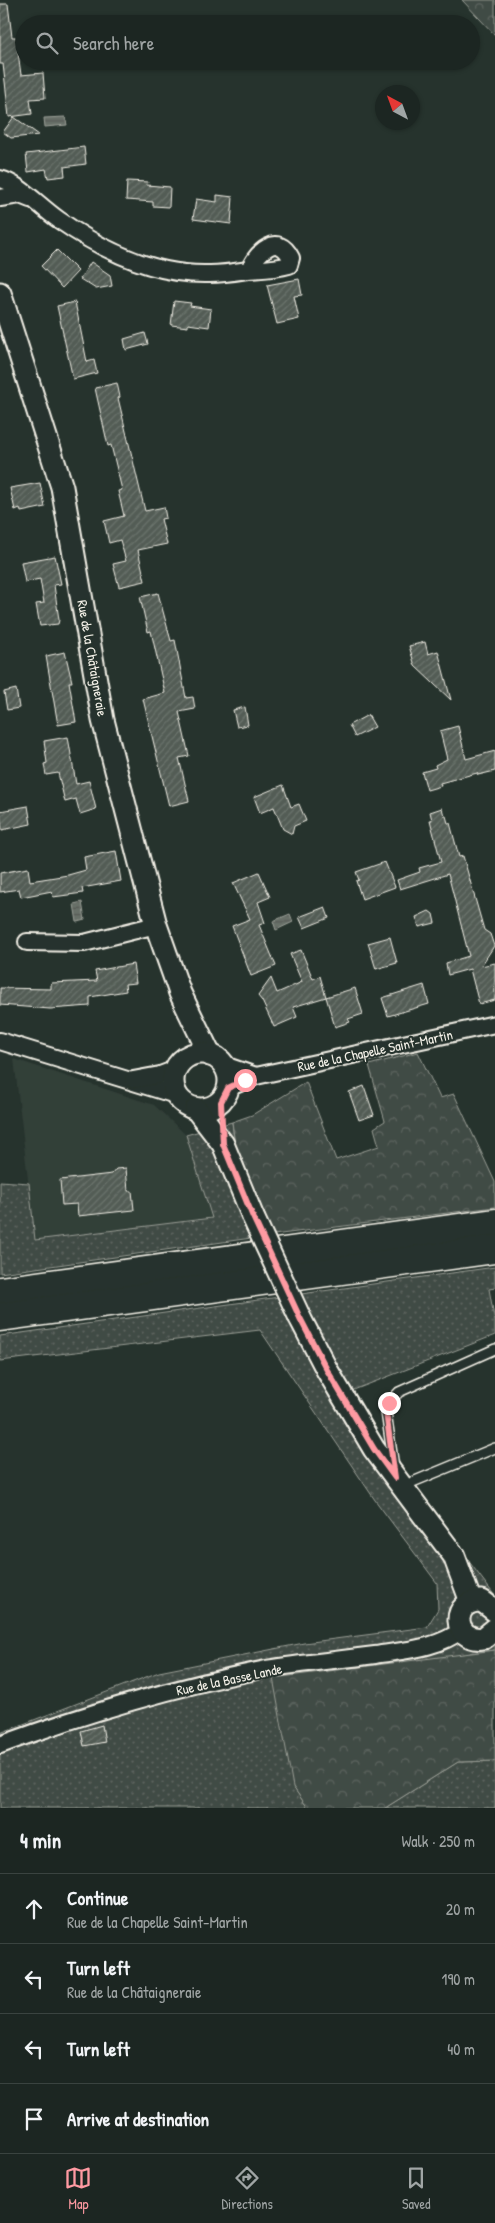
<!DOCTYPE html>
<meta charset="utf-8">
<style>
:root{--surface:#1c2622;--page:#252e2a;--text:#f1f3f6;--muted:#a0a5a5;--line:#3a4340;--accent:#ff9aa2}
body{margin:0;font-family:"Patrick Hand",sans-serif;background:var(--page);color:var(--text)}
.compass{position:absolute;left:375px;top:85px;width:45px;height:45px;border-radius:50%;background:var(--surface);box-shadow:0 1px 4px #0004;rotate:319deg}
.stop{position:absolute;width:15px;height:15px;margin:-11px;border:4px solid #ff9aa2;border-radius:50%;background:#fff}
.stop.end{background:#ff9aa2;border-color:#fff;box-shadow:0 1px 5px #0008}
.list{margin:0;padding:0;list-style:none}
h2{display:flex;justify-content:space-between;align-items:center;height:65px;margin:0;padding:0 20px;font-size:21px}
h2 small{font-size:16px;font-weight:400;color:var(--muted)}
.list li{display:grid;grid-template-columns:32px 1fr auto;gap:15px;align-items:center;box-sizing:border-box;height:70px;padding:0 20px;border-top:1px solid var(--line)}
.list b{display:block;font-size:19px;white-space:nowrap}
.list p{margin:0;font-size:16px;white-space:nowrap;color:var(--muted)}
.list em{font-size:16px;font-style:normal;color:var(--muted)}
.icon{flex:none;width:28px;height:28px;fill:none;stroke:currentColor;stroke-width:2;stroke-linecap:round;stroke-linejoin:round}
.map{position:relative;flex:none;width:495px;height:1808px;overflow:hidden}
.search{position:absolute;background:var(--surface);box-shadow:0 1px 4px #0004;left:15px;right:15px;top:15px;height:55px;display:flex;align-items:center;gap:12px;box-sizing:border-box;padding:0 18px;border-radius:28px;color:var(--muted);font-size:19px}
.sheet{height:345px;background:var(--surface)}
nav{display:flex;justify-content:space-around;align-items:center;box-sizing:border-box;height:70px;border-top:1px solid var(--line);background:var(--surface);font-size:14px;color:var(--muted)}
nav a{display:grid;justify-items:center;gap:2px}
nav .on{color:var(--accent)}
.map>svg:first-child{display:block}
.built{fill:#333f39}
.grass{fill:url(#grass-dots);stroke:#9a9e96}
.forest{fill:url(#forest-crowns);stroke:#9a9e96}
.water{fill:url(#water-rules);stroke:#9fa39b}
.building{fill:url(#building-hatch);stroke:#f4f1e8}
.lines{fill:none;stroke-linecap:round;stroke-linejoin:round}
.service-casing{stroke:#f4f1e8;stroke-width:12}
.minor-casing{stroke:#f4f1e8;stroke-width:20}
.tertiary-casing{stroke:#f4f1e8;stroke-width:25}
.trunk-casing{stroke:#f4f1e8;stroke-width:31}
.service{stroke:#26332d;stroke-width:9}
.minor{stroke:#26332d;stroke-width:16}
.tertiary{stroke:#26332d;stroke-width:21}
.trunk{stroke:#26332d;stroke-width:28}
.tertiary-bridge-casing{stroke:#f4f1e8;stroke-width:25;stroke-linecap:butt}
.tertiary-bridge{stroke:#26332d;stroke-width:21}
.route{stroke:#ff9aa2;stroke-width:6}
.labels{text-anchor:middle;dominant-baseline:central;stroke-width:4;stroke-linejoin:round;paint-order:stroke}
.street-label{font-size:14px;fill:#f4f1e8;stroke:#26332d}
</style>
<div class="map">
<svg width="495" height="1808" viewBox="0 0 495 1808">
<defs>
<pattern id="grass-dots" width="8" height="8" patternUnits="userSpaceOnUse" patternTransform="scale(1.25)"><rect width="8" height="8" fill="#414b45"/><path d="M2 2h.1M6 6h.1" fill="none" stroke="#5d6560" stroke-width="1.8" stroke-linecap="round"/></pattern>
<pattern id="forest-crowns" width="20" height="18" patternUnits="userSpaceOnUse" patternTransform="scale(1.25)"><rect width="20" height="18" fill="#414b45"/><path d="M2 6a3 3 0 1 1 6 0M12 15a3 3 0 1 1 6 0" fill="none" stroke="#5d6560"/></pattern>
<pattern id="water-rules" width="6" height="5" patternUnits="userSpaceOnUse" patternTransform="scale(1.25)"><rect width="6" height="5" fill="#676f68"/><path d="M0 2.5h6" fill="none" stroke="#565a55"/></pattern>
<pattern id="building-hatch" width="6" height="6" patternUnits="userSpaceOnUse" patternTransform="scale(1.25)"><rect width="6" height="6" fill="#525c55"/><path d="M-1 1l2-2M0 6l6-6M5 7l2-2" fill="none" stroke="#6c746d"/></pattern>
</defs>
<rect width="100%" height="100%" fill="#26332d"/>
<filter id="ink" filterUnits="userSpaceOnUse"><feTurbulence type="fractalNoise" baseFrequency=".02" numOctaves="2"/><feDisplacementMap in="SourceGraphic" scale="10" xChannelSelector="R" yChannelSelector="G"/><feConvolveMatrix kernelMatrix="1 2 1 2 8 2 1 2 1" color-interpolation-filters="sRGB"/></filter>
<g filter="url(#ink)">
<polygon class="built" points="14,1059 154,1105 186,1135 212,1218 35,1240"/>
<g class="grass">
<polygon points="232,1122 235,1145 273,1235 0,1273 0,1181 29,1183 35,1240 212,1218 186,1135"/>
<polygon points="495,1267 495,1288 489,1289 495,1322 495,1335 351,1391 402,1473 495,1596 495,1650 470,1653 293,1787 308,1808 0,1808 0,1733 159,1672 304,1643 427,1627 438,1609 437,1583 375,1500 260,1330 0,1361 0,1336"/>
<polygon points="495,1761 495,1808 385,1808 458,1762"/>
</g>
<g class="forest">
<polygon points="462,0 495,0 495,35"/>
<polygon points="418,1052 440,1098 454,1094 495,1182 495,1207 273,1235 235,1145 232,1122 252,1115 306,1082 336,1160 379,1146 374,1128 385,1121 369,1065"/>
<polygon points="495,1650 495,1761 458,1762 385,1808 308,1808 293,1787 273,1678"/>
</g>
<g class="water">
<polygon points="65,117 67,125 45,127 44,118"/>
<polygon points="82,902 85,920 77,922 74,904"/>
<polygon points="290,914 293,922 276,930 273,921"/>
</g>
<g class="building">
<polygon points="0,4 8,4 12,37 16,37 21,75 43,73 45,98 30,99 32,114 9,117 3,64 0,64"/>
<polygon points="14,117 39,135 11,138 3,132"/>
<polygon points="84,147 86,164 64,167 65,176 48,178 46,169 28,172 26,154"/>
<polygon points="127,181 148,182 147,185 170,187 169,207 153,206 153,202 126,200"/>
<polygon points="217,195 233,197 231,224 193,219 196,199 217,202"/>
<polygon points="57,250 78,271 62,288 41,266"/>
<polygon points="91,262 110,275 112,286 96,289 80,279"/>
<polygon points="299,279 302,295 294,296 299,319 277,324 267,285"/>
<polygon points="174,301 191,303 190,306 211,309 209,327 188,324 188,327 171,325"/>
<polygon points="75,302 87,362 94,360 97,373 73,379 57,306"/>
<polygon points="145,333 148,344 126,350 124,339"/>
<polygon points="117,383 120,397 118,398 145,511 164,507 166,518 161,519 167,544 138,550 145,581 119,587 113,564 126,561 120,540 109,543 104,521 124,516 118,491 122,490 111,445 108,446 95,388"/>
<polygon points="40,483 45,507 21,512 20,508 15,510 10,488"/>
<polygon points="55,556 61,584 54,585 59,620 58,624 40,626 36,604 44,603 40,579 25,582 21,562"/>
<polygon points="158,593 171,641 175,640 186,698 193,697 195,709 179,712 189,756 179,758 189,801 169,806 143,699 165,693 151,631 148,632 140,597"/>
<polygon points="425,642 428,654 438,651 451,700 415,666 409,646"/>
<polygon points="65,652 72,682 69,682 76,722 58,725 46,656"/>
<polygon points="16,689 19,708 7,710 4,692"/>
<polygon points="245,707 248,725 237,727 233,710"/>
<polygon points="368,715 375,727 355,737 349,725"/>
<polygon points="458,726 466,759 495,751 495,771 478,775 477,773 440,783 441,786 427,790 422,772 436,768 435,765 447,759 440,731"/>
<polygon points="68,737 76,784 89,781 96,809 80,814 76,799 65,802 58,773 46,775 44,764 47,763 44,741"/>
<polygon points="283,785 291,807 299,804 306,821 294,826 292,834 283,829 274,807 260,813 254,797"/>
<polygon points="28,806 31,824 2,830 0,811"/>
<polygon points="442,808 444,816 446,816 448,823 450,823 459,857 463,856 484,930 490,934 494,946 481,966 495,963 495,1000 479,1004 470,969 448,975 446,963 469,956 448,874 400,889 397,880 420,872 419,868 441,862 430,820 432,820 430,812"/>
<polygon points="116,851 121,881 82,888 83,893 53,897 52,891 21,897 19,889 0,892 0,873 28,868 30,881 68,875 86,870 84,857"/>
<polygon points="385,862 395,887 362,899 356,881 359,880 356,872"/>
<polygon points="259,872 270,897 258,902 265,923 259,925 276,966 251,976 232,926 250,919 233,883"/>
<polygon points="325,907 329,918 304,928 299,917"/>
<polygon points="429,911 433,914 435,923 419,927 416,917"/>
<polygon points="390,937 397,963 376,969 368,943"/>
<polygon points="301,950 313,979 320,976 326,997 355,988 363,1014 348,1019 350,1022 335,1027 326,997 293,1007 297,1017 274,1027 262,1001 258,996 271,978 277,993 302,982 290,954"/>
<polygon points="133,964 136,983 125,984 126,991 90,997 90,1006 50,1009 0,1005 0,988 51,989 51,983 97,981 95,971"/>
<polygon points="424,985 429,1004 388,1016 382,998"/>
<polygon points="364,1086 374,1115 359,1120 349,1092"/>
<polygon points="126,1168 128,1191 132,1191 134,1210 78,1216 77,1204 62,1205 60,1180 112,1174 116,1169"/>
<polygon points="102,1725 105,1742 84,1746 81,1731"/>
</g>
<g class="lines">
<g class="service-casing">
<g id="service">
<polyline points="394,1467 386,1412 389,1403 399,1392 495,1349"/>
<polyline points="403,1486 495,1448"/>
</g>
</g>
<g class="minor-casing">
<g id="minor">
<path d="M 0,179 C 19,183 41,208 59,220 C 102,250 155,276 210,274 C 223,274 235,272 248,270 C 262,269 275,269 289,265 L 291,258 C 278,231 257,252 249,270"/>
<polyline points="0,198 20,195 30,199"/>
<polyline points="27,942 84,943 156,925"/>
<polyline points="0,1041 176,1095"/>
<polyline points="224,1065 256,1076"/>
<polyline points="133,1080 160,1075 176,1069"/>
<polyline points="228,1088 256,1076 495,1024"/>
<path d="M 0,1745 C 87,1713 175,1687 266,1669 C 302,1663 339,1660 375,1655 C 406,1650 436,1649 462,1630"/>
</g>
</g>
<g class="tertiary-casing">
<g id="tertiary">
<polyline points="0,293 62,487 103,720 156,925 180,993 210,1055"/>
<circle cx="201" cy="1081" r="28"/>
<polyline points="196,1109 223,1144 253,1217"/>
<polyline points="300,1318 327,1370 374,1449 454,1556 471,1602"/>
<path d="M 495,1611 L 482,1601 C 450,1599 452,1643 484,1638 L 495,1629"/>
</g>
</g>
<g class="trunk-casing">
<g id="trunk">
<polyline points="0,1291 495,1223"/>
<polyline points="0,1317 495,1249"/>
</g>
</g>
<use href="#service" class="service"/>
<use href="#minor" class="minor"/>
<use href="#tertiary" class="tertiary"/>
<use href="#trunk" class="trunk"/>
<g class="tertiary-bridge-casing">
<polyline id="tertiary-bridge" points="253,1217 300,1318"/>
</g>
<use href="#tertiary-bridge" class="tertiary-bridge"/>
</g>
</g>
<g class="lines" filter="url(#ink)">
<polyline class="route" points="245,1080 228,1088 221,1102 223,1144 253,1217 300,1318 327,1370 374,1449 395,1478 386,1412 389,1403"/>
</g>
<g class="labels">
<g class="street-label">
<text transform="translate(93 658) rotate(80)">Rue de la Châtaigneraie</text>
<text transform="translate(375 1050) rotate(-12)">Rue de la Chapelle Saint-Martin</text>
<text transform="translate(229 1679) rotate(-12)">Rue de la Basse Lande</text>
</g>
</g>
</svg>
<svg class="compass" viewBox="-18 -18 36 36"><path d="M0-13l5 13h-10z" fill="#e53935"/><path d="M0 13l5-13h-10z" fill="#a0a5a5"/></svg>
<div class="stop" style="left:245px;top:1080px"></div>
<div class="stop end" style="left:389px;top:1403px"></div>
<div class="search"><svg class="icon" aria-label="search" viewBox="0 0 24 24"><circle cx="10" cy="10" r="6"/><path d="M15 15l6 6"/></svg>Search here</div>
</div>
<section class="sheet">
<h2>4 min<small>Walk · 250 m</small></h2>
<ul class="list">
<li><svg class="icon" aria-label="ahead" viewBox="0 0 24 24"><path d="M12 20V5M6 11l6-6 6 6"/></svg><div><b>Continue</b><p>Rue de la Chapelle Saint-Martin</p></div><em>20 m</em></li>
<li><svg class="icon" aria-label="left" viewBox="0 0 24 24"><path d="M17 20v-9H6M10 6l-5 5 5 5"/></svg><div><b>Turn left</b><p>Rue de la Châtaigneraie</p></div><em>190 m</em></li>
<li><svg class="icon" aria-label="left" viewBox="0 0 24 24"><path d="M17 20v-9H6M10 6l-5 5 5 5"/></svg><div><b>Turn left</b></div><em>40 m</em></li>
<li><svg class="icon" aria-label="arrive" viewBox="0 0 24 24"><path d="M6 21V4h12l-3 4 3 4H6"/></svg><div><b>Arrive at destination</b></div></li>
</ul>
</section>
<nav>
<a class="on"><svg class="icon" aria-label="map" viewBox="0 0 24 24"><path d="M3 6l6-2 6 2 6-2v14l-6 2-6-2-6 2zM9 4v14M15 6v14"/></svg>Map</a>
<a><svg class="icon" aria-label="directions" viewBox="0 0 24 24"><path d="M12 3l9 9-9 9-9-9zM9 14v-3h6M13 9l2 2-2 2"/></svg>Directions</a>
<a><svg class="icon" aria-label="saved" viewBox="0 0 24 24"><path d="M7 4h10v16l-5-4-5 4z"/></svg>Saved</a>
</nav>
